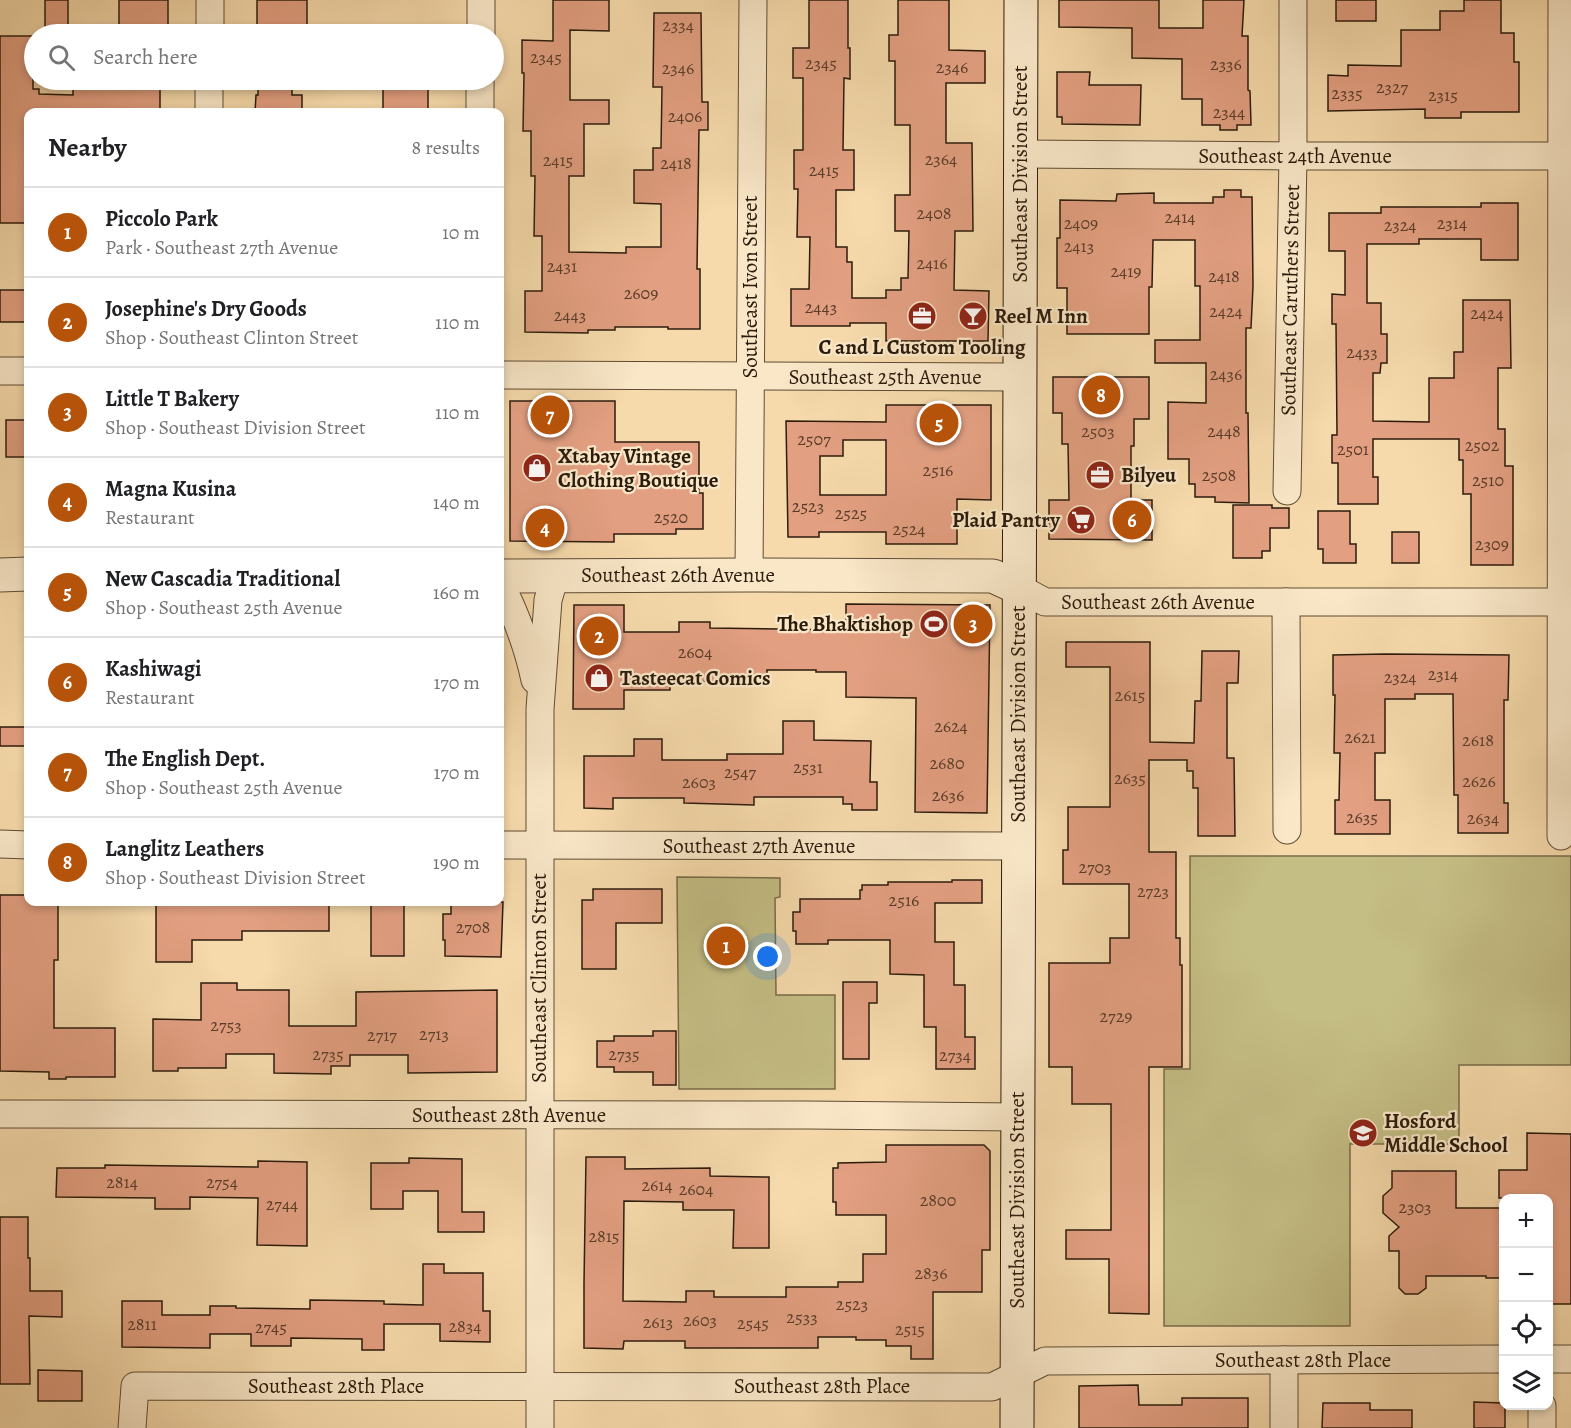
<!DOCTYPE html>
<meta charset="utf-8">
<style>
:root{--surface:#fff;--page:#f6f6f6;--text:#202124;--muted:#757577;--line:#e0e0e0;--accent:#b45309}
body{margin:0;font-family:Alegreya,serif;background:var(--page);color:var(--text)}
.controls{position:absolute;right:18px;bottom:18px;display:grid;overflow:hidden;border-radius:12px;box-shadow:0 3px 9px #0003}
.controls button{width:54px;height:54px;display:grid;place-items:center;padding:0;border:0;border-bottom:2px solid var(--line);background:var(--surface);color:var(--text);font:30px sans-serif}
.you{position:absolute;left:768px;top:957px;width:21px;height:21px;margin:-15px;border:4px solid #fff;border-radius:50%;background:#1a73e8;box-shadow:0 0 0 9px #1a73e833}
.badge{display:grid;place-items:center;width:39px;height:39px;border-radius:50%;background:var(--accent);color:#fff;font-size:20px;font-weight:700}
.pin{position:absolute;translate:-50% -50%;border:3px solid #fff;box-shadow:0 2px 6px #0006}
.list{margin:0;padding:0;list-style:none}
h2{display:flex;justify-content:space-between;align-items:center;height:78px;margin:0;padding:0 24px;font-size:26px}
h2 small{font-size:20px;font-weight:400;color:var(--muted)}
.list li{display:grid;grid-template-columns:39px 1fr auto;gap:18px;align-items:center;box-sizing:border-box;height:90px;padding:0 24px;border-top:2px solid var(--line)}
.list b{display:block;font-size:22px;white-space:nowrap}
.list p{margin:0;font-size:20px;white-space:nowrap;color:var(--muted)}
.list em{font-size:20px;font-style:normal;color:var(--muted)}
.icon{flex:none;width:33px;height:33px;fill:none;stroke:currentColor;stroke-width:2;stroke-linecap:round;stroke-linejoin:round}
.map{position:relative;flex:none;width:1571px;height:1428px;overflow:hidden}
.search{position:absolute;background:var(--surface);box-shadow:0 3px 9px #0003;left:24px;top:24px;width:480px;height:66px;display:flex;align-items:center;gap:15px;box-sizing:border-box;padding:0 21px;border-radius:33px;color:var(--muted);font-size:22px}
.panel{position:absolute;background:var(--surface);box-shadow:0 3px 9px #0003;left:24px;top:108px;width:480px;height:798px;border-radius:12px}
.map>svg:first-child{display:block}
.green{fill:#c4bd84;stroke:#786c48;stroke-width:1.5}
.building{fill:#e29f81;stroke:#2c1c0c;stroke-width:1.5;fill-rule:evenodd}
.lines{fill:none;stroke-linecap:round;stroke-linejoin:round}
.minor-casing{stroke:#5e4c34;stroke-width:29}
.tertiary-casing{stroke:#5e4c34;stroke-width:35}
.secondary-casing{stroke:#2c1c0c;stroke-width:35}
.minor{stroke:#f9e7c8;stroke-width:27}
.tertiary{stroke:#f9e7c8;stroke-width:33}
.secondary{stroke:#f9e7c8;stroke-width:33}
.labels{text-anchor:middle;dominant-baseline:central;stroke-width:4.5;stroke-linejoin:round;paint-order:stroke}
.number-label{font-size:18px;fill:#5a3d29}
.street-label{font-size:21px;fill:#2c1c0c;stroke:#f9e7c8}
.poi-label{font-size:21px;font-weight:bold;fill:#2c1c0c;stroke:#f9e7c8;text-anchor:start}
</style>
<div class="map">
<svg width="1571" height="1428" viewBox="0 0 1571 1428">
<rect width="100%" height="100%" fill="#f6daab"/>
<filter id="stains"><feTurbulence type="fractalNoise" baseFrequency=".00333" numOctaves="4"/><feColorMatrix values="0 0 0 0 .2 0 0 0 0 .09 0 0 0 0 .02 0 0 0 .5 -.17"/></filter>
<radialGradient id="worn" r=".72"><stop offset=".6" stop-color="#630" stop-opacity="0"/><stop offset="1" stop-color="#630" stop-opacity=".3"/></radialGradient>
<g class="green">
<polygon points="1190,856 1571,856 1571,1065 1459,1065 1459,1144 1350,1144 1350,1326 1164,1326 1164,1069 1190,1069"/>
<polygon points="677,877 780,878 780,897 775,898 776,995 835,995 835,1089 679,1089"/>
</g>
<g class="building">
<rect x="45" y="0" width="23" height="32"/>
<rect x="119" y="0" width="49" height="28"/>
<rect x="257" y="0" width="50" height="32"/>
<polygon points="553,0 609,0 609,31 570,30 570,100 609,100 609,124 584,124 584,176 569,176 569,252 626,253 626,247 661,247 661,204 634,203 634,170 653,170 653,148 661,148 662,87 653,87 654,13 701,13 702,102 708,102 708,130 699,130 697,269 700,269 700,329 668,329 668,327 615,327 615,330 588,330 588,333 525,332 525,291 542,291 542,236 534,236 535,176 531,176 531,131 523,131 524,73 522,73 522,40 553,41"/>
<polygon points="809,0 848,0 848,48 850,48 850,79 844,78 843,150 854,150 854,190 836,190 836,247 847,247 847,262 852,262 852,298 886,298 886,290 901,290 901,278 908,278 909,231 895,231 895,195 910,195 910,125 895,125 895,61 889,61 889,35 898,35 898,0 949,0 949,50 985,51 985,83 946,83 946,143 972,143 973,231 955,231 954,290 989,291 988,341 886,341 886,323 850,323 850,326 791,326 791,289 809,289 810,237 797,237 798,189 794,189 794,150 803,150 803,78 793,78 793,48 809,48"/>
<polygon points="1059,0 1159,0 1159,28 1203,28 1203,0 1244,0 1242,36 1248,36 1248,90 1250,91 1251,125 1237,125 1237,130 1220,130 1220,125 1202,125 1202,99 1182,99 1182,59 1132,58 1132,28 1059,27"/>
<rect x="1336" y="0" width="40" height="21"/>
<polygon points="1464,0 1501,0 1501,33 1514,33 1514,62 1519,62 1519,112 1461,112 1461,118 1425,118 1425,109 1328,111 1328,75 1348,76 1348,65 1401,66 1401,30 1440,30 1440,11 1464,11"/>
<polygon points="0,36 33,36 33,89 39,89 39,94 73,95 73,87 119,87 119,80 160,80 160,112 28,112 28,223 0,223"/>
<polygon points="1057,72 1090,72 1089,85 1141,85 1140,125 1062,124 1062,117 1057,117"/>
<polygon points="258,80 292,80 292,95 302,95 302,112 255,112 256,95 258,95"/>
<rect x="383" y="80" width="45" height="32"/>
<polygon points="1224,190 1241,190 1241,197 1252,197 1253,286 1251,328 1246,328 1246,413 1248,413 1249,503 1215,502 1215,497 1195,497 1195,484 1189,484 1189,459 1168,459 1168,402 1206,403 1206,363 1155,363 1155,340 1200,340 1200,286 1195,286 1195,240 1153,240 1152,287 1149,287 1149,334 1067,334 1067,288 1057,288 1057,238 1060,238 1060,200 1116,201 1117,194 1154,193 1154,203 1213,203 1213,197 1224,197"/>
<polygon points="1481,203 1518,203 1518,260 1481,260 1481,239 1419,239 1419,244 1367,244 1367,303 1381,303 1381,334 1387,334 1387,363 1381,363 1380,373 1373,373 1373,421 1429,422 1429,378 1454,378 1454,352 1463,352 1463,300 1510,300 1511,368 1498,368 1498,429 1505,429 1505,466 1513,466 1513,565 1471,565 1471,494 1463,494 1463,460 1459,460 1459,439 1373,439 1373,477 1378,477 1378,504 1338,504 1338,463 1332,463 1332,435 1337,435 1336,324 1332,324 1332,294 1345,295 1345,251 1329,251 1329,213 1381,213 1381,207 1481,207"/>
<rect x="0" y="290" width="28" height="32"/>
<polygon points="1053,377 1149,377 1149,419 1134,419 1134,446 1131,446 1131,500 1152,500 1152,540 1049,539 1049,500 1069,500 1068,444 1062,444 1062,413 1053,413"/>
<polygon points="510,401 615,401 615,442 699,442 699,493 703,493 703,529 676,529 676,534 614,534 614,542 510,541"/>
<path d="M 886,405 L 991,405 L 991,500 L 957,499 L 957,544 L 886,544 L 886,532 L 819,532 L 819,537 L 788,537 L 786,421 L 886,422 ZM 843,440 L 886,440 L 886,495 L 820,495 L 820,456 L 843,456 Z"/>
<rect x="6" y="420" width="22" height="37"/>
<polygon points="1233,505 1272,505 1272,508 1289,508 1289,528 1270,528 1270,551 1262,551 1262,558 1233,558"/>
<polygon points="1318,511 1350,511 1350,544 1356,544 1356,563 1323,563 1323,549 1318,549"/>
<rect x="1392" y="532" width="27" height="31"/>
<polygon points="846,604 990,605 987,813 915,812 916,698 846,697 846,672 816,672 816,670 767,670 767,682 670,681 670,690 624,690 624,709 573,709 574,605 624,605 624,632 679,632 679,622 710,622 710,628 846,630"/>
<polygon points="1066,642 1150,642 1150,742 1194,743 1195,701 1201,701 1202,651 1239,651 1238,683 1227,683 1227,758 1234,758 1235,836 1198,836 1198,788 1193,788 1193,771 1187,771 1187,760 1149,760 1149,852 1176,852 1176,938 1180,938 1180,965 1182,965 1182,1067 1149,1067 1149,1314 1109,1313 1109,1259 1066,1259 1066,1230 1111,1230 1111,1104 1072,1104 1072,1067 1049,1067 1049,963 1110,963 1110,938 1129,938 1129,884 1063,884 1063,850 1068,850 1068,807 1110,807 1110,667 1066,667"/>
<polygon points="1385,654 1509,655 1508,700 1504,700 1504,803 1508,803 1508,833 1458,833 1458,795 1454,795 1453,694 1415,694 1415,699 1385,699 1385,753 1375,753 1375,800 1390,800 1390,834 1335,834 1335,800 1339,800 1340,753 1334,753 1335,695 1333,695 1333,655"/>
<polygon points="783,721 814,721 814,740 871,741 870,782 877,782 877,810 852,810 852,804 843,804 843,797 754,797 754,805 684,803 684,798 613,798 613,809 584,808 584,756 634,756 634,739 662,739 662,760 727,760 727,754 783,754"/>
<rect x="0" y="727" width="28" height="19"/>
<polygon points="952,880 982,880 982,903 935,903 935,942 954,942 954,985 965,985 965,1037 975,1037 975,1069 936,1069 936,1027 924,1027 924,975 890,974 890,940 828,940 828,944 796,944 796,931 793,931 793,912 800,912 800,899 860,899 860,890 862,890 862,885 888,885 888,882 952,882"/>
<polygon points="593,889 662,889 662,923 616,923 616,969 582,969 582,900 593,900"/>
<polygon points="0,895 28,895 28,902 58,902 58,960 54,960 54,1028 115,1028 115,1077 66,1077 66,1079 49,1079 49,1072 0,1071"/>
<polygon points="156,902 329,902 329,931 242,931 242,940 192,940 192,962 156,962"/>
<rect x="371" y="902" width="33" height="54"/>
<polygon points="451,902 503,902 501,957 445,956 445,940 443,940 443,914 451,914"/>
<polygon points="843,982 877,982 877,1003 869,1003 869,1059 843,1059"/>
<polygon points="201,983 237,983 237,990 289,990 289,1026 356,1026 356,992 497,990 497,1072 408,1073 408,1055 350,1055 350,1066 331,1066 331,1074 274,1073 274,1054 226,1054 226,1068 178,1068 178,1071 153,1071 153,1019 201,1020"/>
<polygon points="653,1031 676,1031 676,1085 653,1085 653,1072 614,1072 614,1067 597,1067 597,1041 614,1041 614,1036 653,1036"/>
<polygon points="1527,1133 1571,1134 1571,1304 1548,1304 1548,1198 1499,1198 1499,1170 1527,1170"/>
<polygon points="886,1145 984,1145 990,1151 990,1250 982,1250 982,1292 933,1292 933,1359 911,1359 911,1346 886,1346 886,1340 856,1340 856,1337 818,1337 818,1348 685,1348 685,1341 624,1341 623,1349 584,1348 584,1283 586,1157 625,1157 625,1169 710,1168 710,1176 769,1177 769,1248 733,1248 734,1210 683,1210 683,1202 624,1201 623,1301 686,1302 686,1291 714,1291 714,1297 786,1297 786,1287 838,1287 838,1282 863,1282 863,1254 886,1254 886,1215 836,1215 836,1202 833,1202 833,1168 838,1168 838,1163 886,1162"/>
<polygon points="409,1158 462,1159 462,1212 484,1212 484,1232 438,1232 438,1191 403,1191 403,1209 371,1209 371,1163 409,1163"/>
<polygon points="258,1161 307,1162 307,1246 257,1245 258,1198 190,1197 190,1209 155,1209 155,1198 56,1197 57,1168 105,1168 105,1165 258,1167"/>
<polygon points="1392,1171 1456,1171 1456,1208 1503,1208 1503,1278 1486,1278 1486,1276 1426,1276 1426,1288 1418,1294 1405,1294 1399,1288 1399,1251 1389,1251 1389,1236 1399,1227 1383,1213 1383,1196 1392,1188"/>
<polygon points="0,1217 28,1217 28,1258 30,1258 30,1291 62,1291 62,1317 29,1316 30,1384 0,1384"/>
<polygon points="423,1264 444,1264 444,1273 483,1273 483,1311 490,1311 490,1342 440,1341 440,1324 384,1324 384,1350 362,1350 362,1339 291,1338 291,1346 251,1346 251,1334 210,1334 210,1348 122,1347 122,1301 162,1301 162,1315 210,1315 210,1306 236,1306 236,1308 310,1309 310,1300 384,1301 384,1304 423,1305"/>
<polygon points="38,1370 82,1371 82,1401 38,1401"/>
<polygon points="1138,1385 1139,1405 1182,1405 1182,1398 1248,1398 1248,1428 1079,1428 1079,1386"/>
<polygon points="1474,1402 1503,1403 1503,1406 1505,1406 1505,1428 1474,1428"/>
<polygon points="1323,1403 1370,1403 1370,1410 1412,1410 1412,1428 1322,1428"/>
</g>
<g class="lines">
<g class="minor-casing">
<g id="minor">
<polyline points="210,34 210,0"/>
<polyline points="481,34 481,0"/>
<polyline points="209,112 209,80"/>
<polyline points="480,112 480,80"/>
<polyline points="1020,154 1293,156 1571,156"/>
<polyline points="0,371 28,371"/>
<polyline points="500,375 1019,377"/>
<polyline points="1287,491 1293,156 1293,0"/>
<polyline points="749,575 753,0"/>
<path d="M 500,583 C 515,613 528,647 535,680"/>
<polyline points="1019,588 1045,602 1571,602"/>
<polyline points="1286,602 1287,830"/>
<polyline points="1561,836 1562,0"/>
<polyline points="0,844 28,845"/>
<polyline points="500,845 1018,846"/>
<polyline points="0,1114 807,1115 1018,1117"/>
<polyline points="1548,1359 1571,1359"/>
<polyline points="1284,1360 1284,1428"/>
<polyline points="1542,1406 1542,1428"/>
<polyline points="132,1428 135,1386 992,1387 1045,1361 1504,1359"/>
<polyline points="540,1428 540,709 548,600 552,586 558,576"/>
</g>
</g>
<g class="tertiary-casing">
<g id="tertiary">
<polyline points="0,575 28,574"/>
<polyline points="500,576 749,575 993,576 1019,588"/>
</g>
</g>
<g class="secondary-casing">
<polyline id="secondary" points="1017,1428 1021,0"/>
</g>
<use href="#minor" class="minor"/>
<use href="#tertiary" class="tertiary"/>
<use href="#secondary" class="secondary"/>
</g>
<defs>
<g id="office-disc" transform="scale(1.5)"><circle r="9.5" fill="#8f2418" stroke="#f9e7c8"/><path d="M-6-3h4V-5.5h4V-3h4V5H-6ZM-1-4.5V-3h2v-1.5ZM-6 0V1H6V0Z" fill="#fff"/></g>
<g id="bar-disc" transform="scale(1.5)"><circle r="9.5" fill="#8f2418" stroke="#f9e7c8"/><path d="M-6-5H6L.8 .8V4.5H3.5V6h-7V4.5H-.8V.8Z" fill="#fff"/></g>
<g id="shop-disc" transform="scale(1.5)"><circle r="9.5" fill="#8f2418" stroke="#f9e7c8"/><path d="M-5-2.5h2.3a2.7 3.5 0 0 1 5.4 0H5L5.5 6h-11ZM-1.5-2.5h3a1.5 2.3 0 0 0-3 0Z" fill="#fff"/></g>
<g id="supermarket-disc" transform="scale(1.5)"><circle r="9.5" fill="#8f2418" stroke="#f9e7c8"/><path d="M-6-5.5h2.5l.6 2H6L4.5 2H-2.5L-4.4-4H-6ZM-1.5 3.2a1.3 1.3 0 1 0 .1 0ZM3 3.2a1.3 1.3 0 1 0 .1 0Z" fill="#fff"/></g>
<g id="stadium-disc" transform="scale(1.5)"><circle r="9.5" fill="#8f2418" stroke="#f9e7c8"/><path d="M0-5a6.5 5 0 1 0 0 10a6.5 5 0 1 0 0-10ZM-3.5-1.8h7v3.6h-7Z" fill="#fff"/></g>
<g id="school-disc" transform="scale(1.5)"><circle r="9.5" fill="#8f2418" stroke="#f9e7c8"/><path d="M0-5L7-2L0 1L-7-2ZM-4 1L0 2.5L4 1V4Q0 6-4 4Z" fill="#fff"/></g>
</defs>
<g fill-rule="evenodd">
<use href="#office-disc" x="922" y="316"/>
<use href="#bar-disc" x="973" y="316"/>
<use href="#shop-disc" x="537" y="468"/>
<use href="#office-disc" x="1100" y="475"/>
<use href="#supermarket-disc" x="1081" y="520"/>
<use href="#stadium-disc" x="934" y="624"/>
<use href="#shop-disc" x="599" y="678"/>
<use href="#school-disc" x="1363" y="1133"/>
</g>
<g class="labels">
<g class="number-label">
<text x="678" y="25">2334</text>
<text x="546" y="57">2345</text>
<text x="821" y="63">2345</text>
<text x="1226" y="64">2336</text>
<text x="952" y="67">2346</text>
<text x="678" y="68">2346</text>
<text x="1392" y="87">2327</text>
<text x="1347" y="93">2335</text>
<text x="1443" y="95">2315</text>
<text x="1229" y="112">2344</text>
<text x="685" y="116">2406</text>
<text x="941" y="159">2364</text>
<text x="558" y="160">2415</text>
<text x="676" y="163">2418</text>
<text x="824" y="170">2415</text>
<text x="934" y="213">2408</text>
<text x="1180" y="217">2414</text>
<text x="1081" y="223">2409</text>
<text x="1452" y="223">2314</text>
<text x="1400" y="225">2324</text>
<text x="1079" y="246">2413</text>
<text x="932" y="263">2416</text>
<text x="562" y="266">2431</text>
<text x="1126" y="271">2419</text>
<text x="1224" y="276">2418</text>
<text x="641" y="293">2609</text>
<text x="821" y="307">2443</text>
<text x="1226" y="311">2424</text>
<text x="1487" y="313">2424</text>
<text x="570" y="315">2443</text>
<text x="1362" y="352">2433</text>
<text x="1226" y="374">2436</text>
<text x="1098" y="431">2503</text>
<text x="1224" y="431">2448</text>
<text x="814" y="439">2507</text>
<text x="1482" y="445">2502</text>
<text x="1353" y="449">2501</text>
<text x="938" y="470">2516</text>
<text x="1219" y="475">2508</text>
<text x="1488" y="480">2510</text>
<text x="808" y="506">2523</text>
<text x="851" y="513">2525</text>
<text x="671" y="517">2520</text>
<text x="909" y="529">2524</text>
<text x="1492" y="544">2309</text>
<text x="695" y="652">2604</text>
<text x="1443" y="674">2314</text>
<text x="1400" y="677">2324</text>
<text x="1130" y="695">2615</text>
<text x="951" y="726">2624</text>
<text x="1360" y="737">2621</text>
<text x="1478" y="740">2618</text>
<text x="947" y="763">2680</text>
<text x="808" y="767">2531</text>
<text x="740" y="772">2547</text>
<text x="1130" y="778">2635</text>
<text x="1479" y="781">2626</text>
<text x="699" y="782">2603</text>
<text x="948" y="795">2636</text>
<text x="1362" y="817">2635</text>
<text x="1483" y="818">2634</text>
<text x="1095" y="867">2703</text>
<text x="1153" y="891">2723</text>
<text x="904" y="900">2516</text>
<text x="473" y="927">2708</text>
<text x="1116" y="1016">2729</text>
<text x="226" y="1025">2753</text>
<text x="434" y="1034">2713</text>
<text x="382" y="1035">2717</text>
<text x="328" y="1054">2735</text>
<text x="624" y="1054">2735</text>
<text x="955" y="1055">2734</text>
<text x="122" y="1182">2814</text>
<text x="222" y="1182">2754</text>
<text x="657" y="1185">2614</text>
<text x="696" y="1189">2604</text>
<text x="938" y="1200">2800</text>
<text x="282" y="1204">2744</text>
<text x="1415" y="1207">2303</text>
<text x="604" y="1236">2815</text>
<text x="931" y="1273">2836</text>
<text x="852" y="1304">2523</text>
<text x="802" y="1317">2533</text>
<text x="700" y="1320">2603</text>
<text x="658" y="1322">2613</text>
<text x="753" y="1323">2545</text>
<text x="142" y="1324">2811</text>
<text x="465" y="1326">2834</text>
<text x="271" y="1327">2745</text>
<text x="910" y="1329">2515</text>
</g>
<g class="street-label">
<text x="1295" y="156">Southeast 24th Avenue</text>
<text transform="translate(1020 174) rotate(-90)">Southeast Division Street</text>
<text transform="translate(750 287) rotate(-90)">Southeast Ivon Street</text>
<text transform="translate(1290 300) rotate(-89)">Southeast Caruthers Street</text>
<text x="885" y="377">Southeast 25th Avenue</text>
<text x="678" y="575">Southeast 26th Avenue</text>
<text x="1158" y="602">Southeast 26th Avenue</text>
<text transform="translate(1018 714) rotate(-90)">Southeast Division Street</text>
<text x="759" y="846">Southeast 27th Avenue</text>
<text transform="translate(539 978) rotate(-90)">Southeast Clinton Street</text>
<text x="509" y="1115">Southeast 28th Avenue</text>
<text transform="translate(1017 1200) rotate(-90)">Southeast Division Street</text>
<text x="1303" y="1360">Southeast 28th Place</text>
<text x="336" y="1386">Southeast 28th Place</text>
<text x="822" y="1386">Southeast 28th Place</text>
</g>
<g class="poi-label">
<text x="994" y="316">Reel M Inn</text>
<text x="922" y="347" text-anchor="middle">C and L Custom Tooling</text>
<text x="558" y="456">Xtabay Vintage<tspan x="558" dy="24">Clothing Boutique</tspan></text>
<text x="1121" y="475">Bilyeu</text>
<text x="1060" y="520" text-anchor="end">Plaid Pantry</text>
<text x="913" y="624" text-anchor="end">The Bhaktishop</text>
<text x="620" y="678">Tasteecat Comics</text>
<text x="1384" y="1121">Hosford<tspan x="1384" dy="24">Middle School</tspan></text>
</g>
</g>
<rect width="100%" height="100%" filter="url(#stains)"/>
<rect width="100%" height="100%" fill="url(#worn)"/>
</svg>
<div class="controls">
<button>+</button>
<button>−</button>
<button><svg class="icon" aria-label="locate" viewBox="0 0 24 24"><circle cx="12" cy="12" r="6"/><path d="M12 2v4M12 18v4M2 12h4M18 12h4"/></svg></button>
<button><svg class="icon" aria-label="layers" viewBox="0 0 24 24"><path d="M12 4l9 5-9 5-9-5zM3 14l9 5 9-5"/></svg></button>
</div>
<div class="you"></div>
<div class="pin badge" style="left:726px;top:946px">1</div>
<div class="pin badge" style="left:599px;top:636px">2</div>
<div class="pin badge" style="left:973px;top:624px">3</div>
<div class="pin badge" style="left:545px;top:528px">4</div>
<div class="pin badge" style="left:939px;top:423px">5</div>
<div class="pin badge" style="left:1132px;top:520px">6</div>
<div class="pin badge" style="left:550px;top:415px">7</div>
<div class="pin badge" style="left:1101px;top:395px">8</div>
<div class="search"><svg class="icon" aria-label="search" viewBox="0 0 24 24"><circle cx="10" cy="10" r="6"/><path d="M15 15l6 6"/></svg>Search here</div>
<section class="panel">
<h2>Nearby<small>8 results</small></h2>
<ul class="list">
<li><span class="badge">1</span><div><b>Piccolo Park</b><p>Park · Southeast 27th Avenue</p></div><em>10 m</em></li>
<li><span class="badge">2</span><div><b>Josephine's Dry Goods</b><p>Shop · Southeast Clinton Street</p></div><em>110 m</em></li>
<li><span class="badge">3</span><div><b>Little T Bakery</b><p>Shop · Southeast Division Street</p></div><em>110 m</em></li>
<li><span class="badge">4</span><div><b>Magna Kusina</b><p>Restaurant</p></div><em>140 m</em></li>
<li><span class="badge">5</span><div><b>New Cascadia Traditional</b><p>Shop · Southeast 25th Avenue</p></div><em>160 m</em></li>
<li><span class="badge">6</span><div><b>Kashiwagi</b><p>Restaurant</p></div><em>170 m</em></li>
<li><span class="badge">7</span><div><b>The English Dept.</b><p>Shop · Southeast 25th Avenue</p></div><em>170 m</em></li>
<li><span class="badge">8</span><div><b>Langlitz Leathers</b><p>Shop · Southeast Division Street</p></div><em>190 m</em></li>
</ul>
</section>
</div>
